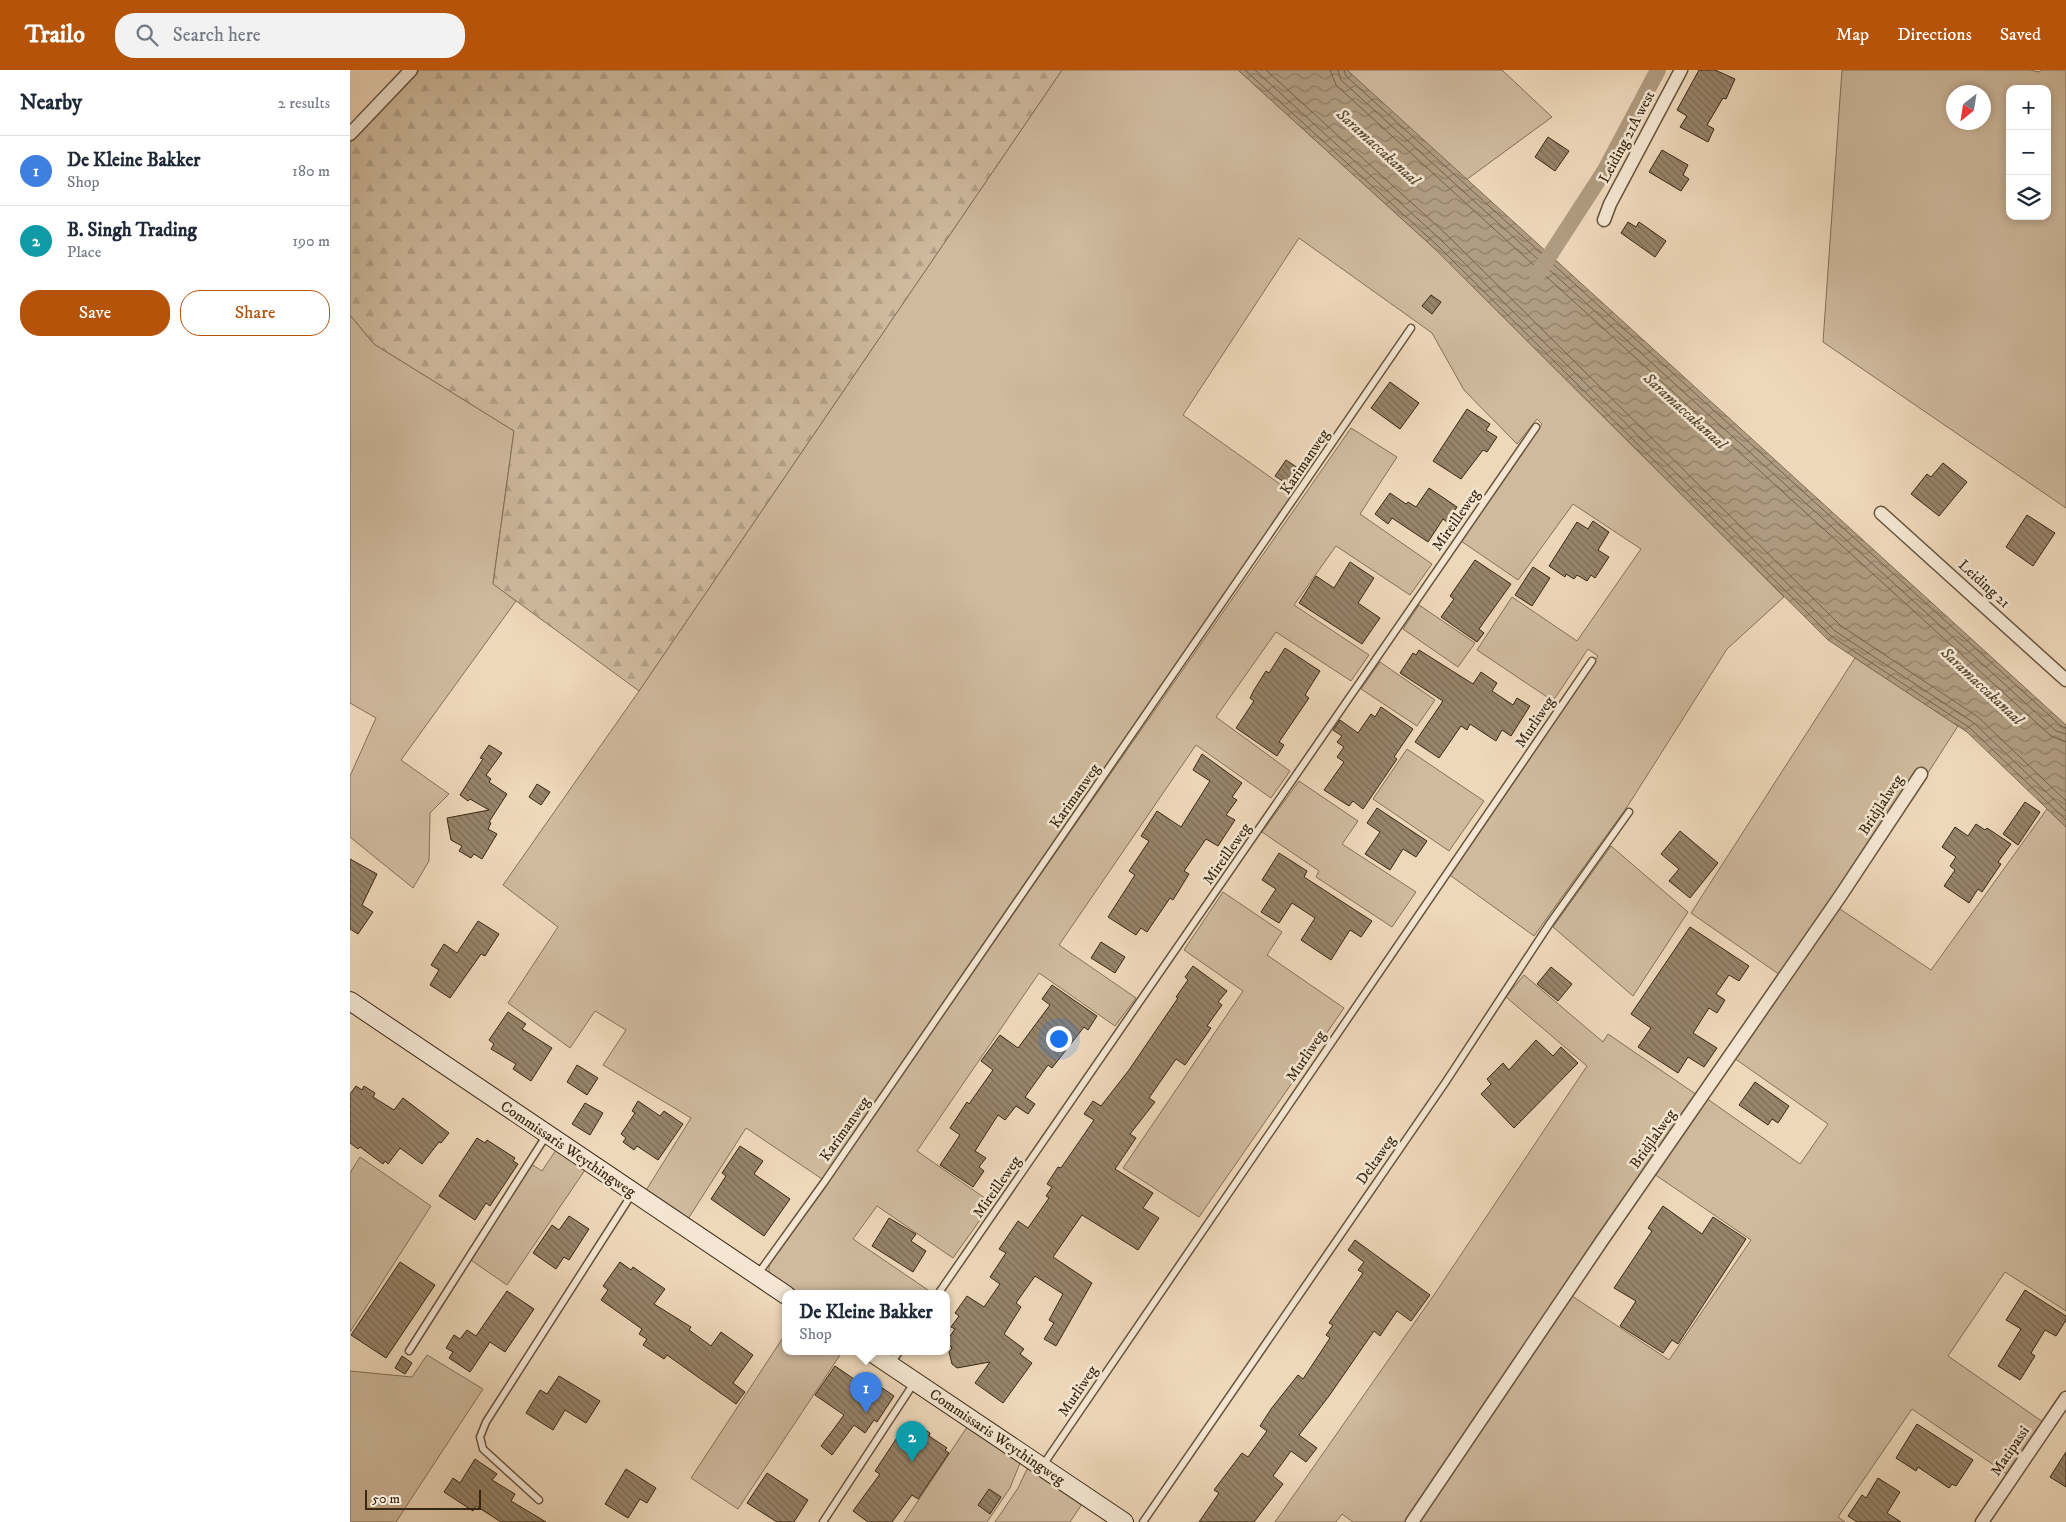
<!DOCTYPE html>
<meta charset="utf-8">
<style>
:root{--surface:#fff;--page:#f2f2f3;--text:#1f2937;--muted:#747a83;--line:#e0e1e3;--accent:#b45309}
body{margin:0;font-family:"IM FELL DW Pica",serif;background:var(--page);color:var(--text)}
.controls{position:absolute;right:15px;top:15px;display:grid;overflow:hidden;border-radius:10px;box-shadow:0 2px 8px #0003}
.controls button{width:45px;height:45px;display:grid;place-items:center;padding:0;border:0;border-bottom:1px solid var(--line);background:var(--surface);color:var(--text);font:25px sans-serif}
.compass{position:absolute;left:1596px;top:15px;width:45px;height:45px;border-radius:50%;background:var(--surface);box-shadow:0 2px 8px #0003;rotate:210deg}
.scale{position:absolute;left:15px;bottom:12px;width:116px;box-sizing:border-box;padding-left:5px;border:2px solid #382813;border-top:0;font-size:14px;line-height:18px;white-space:nowrap;color:#382813;-webkit-text-stroke:4px #f4e6d2;paint-order:stroke}
.you{position:absolute;left:708px;top:968px;width:18px;height:18px;margin:-12px;border:4px solid #fff;border-radius:50%;background:#1a73e8;box-shadow:0 0 0 8px #1a73e833}
.badge{display:grid;place-items:center;width:32px;height:32px;border-radius:50%;background:var(--accent);color:#fff;font-size:16px;font-weight:700}
.pin{position:absolute;translate:-50% -41px;filter:drop-shadow(0 1px 2px #0008)}
.pin::after{content:'';position:absolute;top:26px;width:18px;height:15px;background:inherit;clip-path:polygon(0 0,100% 0,50% 100%)}
.popup{position:absolute;left:432px;top:1220px;width:168px;height:65px;box-sizing:border-box;display:grid;place-content:center;border-radius:10px;background:var(--surface);filter:drop-shadow(0 1px 4px #0005);font-size:16px;white-space:nowrap;color:var(--muted)}
.popup b{font-size:19px;color:var(--text)}
.popup::after{content:'';position:absolute;left:50%;top:100%;margin-left:-10px;border:10px solid transparent;border-top-color:var(--surface)}
.list{margin:0;padding:0;list-style:none}
h2{display:flex;justify-content:space-between;align-items:center;height:65px;margin:0;padding:0 20px;font-size:21px}
h2 small{font-size:16px;font-weight:400;color:var(--muted)}
.list li{display:grid;grid-template-columns:32px 1fr auto;gap:15px;align-items:center;box-sizing:border-box;height:70px;padding:0 20px;border-top:1px solid var(--line)}
.list b{display:block;font-size:19px;white-space:nowrap}
.list p{margin:0;font-size:16px;white-space:nowrap;color:var(--muted)}
.list em{font-size:16px;font-style:normal;color:var(--muted)}
.actions{display:flex;gap:10px;padding:15px 20px}
.actions a{flex:1;padding:11px 0;border:1px solid var(--accent);border-radius:20px;text-align:center;font-size:18px;color:var(--accent)}
.actions .main{background:var(--accent);color:#fff}
.icon{flex:none;width:28px;height:28px;fill:none;stroke:currentColor;stroke-width:2;stroke-linecap:round;stroke-linejoin:round}
.map{position:relative;flex:none;width:1716px;height:1452px;overflow:hidden}
header{display:flex;align-items:center;gap:30px;box-sizing:border-box;height:70px;padding:0 25px;background:var(--accent);color:#fff}
header strong{font-size:24px}
nav{display:flex;gap:28px;margin-inline-start:auto;font-size:18px}
.search{width:350px;height:45px;background:var(--page);display:flex;align-items:center;gap:12px;box-sizing:border-box;padding:0 18px;border-radius:20px;color:var(--muted);font-size:19px}
main{display:flex}
aside{flex:1;background:var(--surface)}
.map>svg:first-child{display:block}
.green{fill:#cfba9e;stroke:#847158;fill-rule:evenodd}
.forest{fill:url(#forest-firs);stroke:#847158}
.water{fill:url(#water-waves);stroke:#806e55}
.lines{fill:none;stroke-linecap:round;stroke-linejoin:round}
.shore{stroke:#74624a;stroke-width:1}
.canal{stroke:#b09c81;stroke-width:16}
.building{fill:url(#building-back-hatch);stroke:#382813}
.service-casing{stroke:#66543d;stroke-width:9}
.minor-casing{stroke:#66543d;stroke-width:15}
.secondary-casing{stroke:#382813;stroke-width:20}
.service{stroke:#f4e6d2;stroke-width:6}
.minor{stroke:#f4e6d2;stroke-width:12}
.secondary{stroke:#f4e6d2;stroke-width:18}
.labels{text-anchor:middle;dominant-baseline:central;stroke-width:5;stroke-linejoin:round;paint-order:stroke}
.street-label{font-size:15px;fill:#382813;stroke:#f4e6d2}
.water-label{font-size:16px;font-style:italic;fill:#5c4b34;stroke:#f4e6d2}
</style>
<header>
<strong>Trailo</strong>
<div class="search"><svg class="icon" aria-label="search" viewBox="0 0 24 24"><circle cx="10" cy="10" r="6"/><path d="M15 15l6 6"/></svg>Search here</div>
<nav><a>Map</a><a>Directions</a><a>Saved</a></nav>
</header>
<main>
<aside>
<h2>Nearby<small>2 results</small></h2>
<ul class="list">
<li><span class="badge" style="background:#3f7fe0">1</span><div><b>De Kleine Bakker</b><p>Shop</p></div><em>180 m</em></li>
<li><span class="badge" style="background:#0f9aa8">2</span><div><b>B. Singh Trading</b><p>Place</p></div><em>190 m</em></li>
</ul>
<div class="actions"><a class="main">Save</a><a>Share</a></div>
</aside>
<div class="map">
<svg width="1716" height="1452" viewBox="0 0 1716 1452">
<defs>
<pattern id="forest-firs" width="22" height="20" patternUnits="userSpaceOnUse" patternTransform="scale(1.25)"><rect width="22" height="20" fill="#cfba9e"/><path d="M5 1l3.5 6h-7zM16 11l3.5 6h-7z" fill="#b2a087"/></pattern>
<pattern id="water-waves" width="16" height="10" patternUnits="userSpaceOnUse" patternTransform="scale(1.25)"><rect width="16" height="10" fill="#b09c81"/><path d="M0 5q4-4 8 0t8 0" fill="none" stroke="#907f68"/></pattern>
<pattern id="building-back-hatch" width="6" height="6" patternUnits="userSpaceOnUse" patternTransform="scale(1.25)"><rect width="6" height="6" fill="#97846a"/><path d="M-1 5l2 2M0 0l6 6M5-1l2 2" fill="none" stroke="#7c6c56"/></pattern>
</defs>
<rect width="100%" height="100%" fill="#eed8ba"/>
<filter id="stains"><feTurbulence type="fractalNoise" baseFrequency=".004" numOctaves="4"/><feColorMatrix values="0 0 0 0 .2 0 0 0 0 .09 0 0 0 0 .02 0 0 0 .5 -.17"/></filter>
<radialGradient id="worn" r=".72"><stop offset=".6" stop-color="#630" stop-opacity="0"/><stop offset="1" stop-color="#630" stop-opacity=".3"/></radialGradient>
<g class="green">
<polygon points="712,0 888,0 1085,179 1434,527 1377,579 1279,734 1184,866 1097,803 1248,586 1238,579 1203,631 1127,580 1162,527 1227,571 1291,479 1223,434 1168,510 1111,471 1192,354 1187,349 1167,374 1114,320 1082,263 949,168 833,345 944,424 472,1109 396,1058 338,1149 295,1122 341,1048 253,995 276,960 245,941 220,978 158,933 208,857 153,815 289,621"/>
<polygon points="997,0 1152,0 1202,47 1116,110"/>
<path d="M 1492,0 L 1680,0 L 1689,2 L 1691,0 L 1716,0 L 1716,438 L 1473,272 ZM 1660,19 L 1697,19 L 1697,146 L 1660,146 ZM 1604,22 L 1634,22 L 1634,52 L 1604,52 Z"/>
<polygon points="0,245 24,274 164,361 143,513 166,531 51,690 99,724 80,743 79,791 63,818 0,767 0,706 26,648 0,633"/>
<polygon points="1001,358 1047,387 1010,444 1082,494 1060,525 986,476 944,535 1019,585 1001,611 926,562 866,647 940,701 921,728 846,675 709,875 786,928 765,956 689,903 567,1081 642,1133 603,1188 527,1136 503,1169 581,1222 579,1224 451,1224 419,1203 419,1195"/>
<polygon points="1069,535 1125,573 1108,597 1053,559"/>
<polygon points="1505,588 1608,656 1578,703 1568,698 1488,822 1430,905 1341,843"/>
<polygon points="1030,592 1085,630 1067,656 1011,619"/>
<polygon points="1057,679 1134,731 1099,781 1023,729"/>
<polygon points="949,711 1008,751 992,774 1066,822 1042,857 966,807 969,801 912,762"/>
<polygon points="1697,739 1716,757 1716,1241 1655,1202 1598,1286 1693,1352 1657,1404 1562,1339 1488,1447 1495,1452 1068,1452 1222,1226 1319,1290 1401,1170 1304,1104 1356,1028 1450,1094 1478,1054 1384,988 1487,837 1581,900"/>
<polygon points="1261,776 1338,842 1283,926 1203,857"/>
<polygon points="873,822 932,862 917,885 994,938 849,1147 773,1098 893,921 834,880"/>
<polygon points="1174,905 1253,972 1258,964 1347,1025 1056,1452 1003,1452 992,1444 986,1452 925,1452 1086,1222 1237,996 1156,927"/>
<polygon points="206,1080 235,1100 157,1215 115,1186 178,1092 192,1101"/>
<polygon points="10,1087 81,1136 0,1262 0,1103"/>
<polygon points="436,1263 436,1282 492,1282 388,1439 341,1408"/>
<polygon points="77,1285 133,1319 46,1452 0,1452 0,1301 62,1307"/>
<polygon points="617,1357 670,1393 660,1418 637,1452 554,1452"/>
<polygon points="678,1397 732,1434 720,1452 645,1452 668,1418"/>
</g>
<polygon class="forest" points="69,0 712,0 289,621 143,514 164,361 24,274 0,245 0,73"/>
<polygon class="water" points="888,0 997,0 1716,655 1716,757 1617,662 1478,570 1085,179"/>
<g class="lines">
<g class="shore">
<polyline points="895,0 1088,176 1481,566 1620,658 1716,750"/>
<polyline points="905,0 1092,171 1485,561 1624,653 1716,741"/>
<polyline points="916,0 1098,166 1490,555 1628,647 1716,731"/>
<polyline points="980,0 986,15 1701,666 1716,672"/>
<polyline points="988,0 991,10 1706,661 1716,664"/>
<polyline points="994,0 996,6 1711,656 1716,658"/>
</g>
<polyline class="canal" points="1187,205 1255,100 1308,0"/>
</g>
<g class="building">
<polygon points="1349,0 1365,0 1385,9 1376,29 1373,28 1357,55 1364,59 1358,72 1330,57 1337,46 1327,40"/>
<polygon points="1198,67 1219,81 1205,101 1185,87"/>
<polygon points="1312,80 1338,95 1333,105 1339,109 1331,121 1299,102"/>
<polygon points="1278,152 1286,157 1289,152 1316,171 1305,187 1271,163"/>
<polygon points="1081,225 1091,232 1082,244 1072,236"/>
<polygon points="1040,312 1069,333 1050,359 1021,338"/>
<polygon points="1117,339 1140,354 1136,360 1147,367 1137,382 1133,380 1111,409 1083,391"/>
<polygon points="936,390 951,400 940,416 925,406"/>
<polygon points="1593,393 1617,412 1589,446 1561,424 1577,404 1581,407"/>
<polygon points="1079,418 1107,437 1097,452 1093,449 1078,472 1042,448 1038,454 1025,444 1040,423 1056,434 1058,432 1066,437"/>
<polygon points="1677,445 1705,463 1683,496 1656,477"/>
<polygon points="1243,451 1259,462 1248,480 1259,487 1245,508 1241,505 1237,511 1227,505 1224,509 1216,504 1215,507 1199,496 1227,452 1238,459"/>
<polygon points="1125,490 1161,514 1129,559 1134,563 1127,572 1091,547 1104,529 1100,526"/>
<polygon points="1000,492 1024,508 1008,533 1030,548 1012,574 949,533 966,506 984,518"/>
<polygon points="1183,497 1200,508 1182,536 1165,525"/>
<polygon points="935,578 970,601 955,625 959,628 929,672 934,675 927,686 886,658 904,631 900,628 904,620 916,601 919,603"/>
<polygon points="1069,580 1123,614 1131,602 1147,613 1142,621 1163,635 1167,628 1180,636 1161,666 1152,660 1146,671 1120,654 1117,660 1111,656 1089,688 1065,672 1093,631 1050,603 1063,583 1066,585"/>
<polygon points="1031,637 1063,659 1044,687 1047,689 1013,739 1003,731 999,736 974,720 994,692 987,687 994,677 987,672 992,666 983,660 990,650 1008,663 1021,644 1025,647"/>
<polygon points="139,675 152,683 136,705 141,709 139,712 157,724 139,752 141,753 138,759 147,764 132,789 124,784 121,788 109,781 112,776 101,770 97,748 139,740 120,729 118,731 110,725 133,689 130,688"/>
<polygon points="852,684 892,713 882,727 887,730 876,745 885,750 868,776 856,769 834,801 839,804 823,830 820,828 797,862 791,858 786,865 758,847 785,805 779,801 799,771 791,766 807,741 831,757 860,711 843,700"/>
<polygon points="187,714 200,722 191,735 179,727"/>
<polygon points="1675,732 1690,742 1668,775 1653,764"/>
<polygon points="1027,738 1077,771 1066,787 1053,779 1040,800 1015,784 1030,762 1017,753"/>
<polygon points="1626,754 1635,760 1637,758 1661,774 1648,792 1651,794 1632,822 1628,819 1619,833 1594,816 1605,800 1600,796 1606,787 1592,777 1605,757 1618,766"/>
<polygon points="1330,761 1368,793 1340,828 1319,811 1329,799 1311,784"/>
<polygon points="929,783 957,801 954,807 1022,851 1011,867 1000,860 981,890 951,870 965,848 942,833 929,853 911,842 926,819 912,810"/>
<polygon points="0,789 27,804 12,835 23,842 8,864 0,859"/>
<polygon points="128,851 149,864 135,886 131,884 100,928 80,915 89,900 81,895 94,874 107,883"/>
<polygon points="1340,857 1399,896 1389,911 1379,905 1366,924 1375,930 1367,943 1359,938 1343,963 1367,978 1354,997 1338,987 1328,1003 1288,977 1301,958 1281,944"/>
<polygon points="751,872 775,887 765,903 741,888"/>
<polygon points="843,896 877,921 868,932 872,935 857,956 861,958 835,995 826,989 799,1028 805,1032 780,1064 786,1068 765,1099 803,1123 793,1138 809,1148 788,1180 732,1145 703,1187 742,1213 706,1276 694,1269 704,1253 699,1250 713,1224 685,1206 666,1233 671,1237 654,1264 674,1279 670,1284 682,1293 653,1333 625,1313 640,1292 607,1298 602,1294 599,1282 602,1278 596,1272 605,1259 601,1257 609,1246 605,1243 617,1226 634,1237 650,1214 640,1207 656,1183 649,1179 668,1151 678,1158 699,1128 696,1126 702,1117 697,1114 708,1097 711,1098 744,1050 734,1044 743,1031 751,1036 779,1000 828,928 826,927 838,910 835,907"/>
<polygon points="1201,897 1222,914 1208,931 1187,914"/>
<polygon points="702,915 747,946 738,960 734,957 702,998 698,995 675,1027 685,1034 678,1044 666,1036 655,1050 648,1045 625,1081 636,1088 629,1097 634,1101 623,1117 590,1095 610,1065 600,1058 617,1032 619,1034 643,1000 631,991 650,965 668,978 700,935 692,929"/>
<polygon points="158,942 176,954 172,959 202,978 181,1011 163,999 166,994 141,979 144,974 139,970"/>
<polygon points="1186,970 1203,986 1211,977 1228,993 1164,1058 1131,1024 1141,1014 1137,1009 1153,993 1159,1000"/>
<polygon points="227,995 248,1008 237,1025 217,1012"/>
<polygon points="1405,1012 1439,1036 1428,1053 1422,1049 1418,1055 1389,1035"/>
<polygon points="6,1016 12,1020 14,1016 25,1023 23,1027 44,1040 53,1028 99,1063 91,1073 89,1072 72,1094 50,1078 38,1094 35,1091 33,1094 10,1077 8,1079 0,1073 0,1024"/>
<polygon points="288,1031 310,1046 314,1041 333,1054 308,1090 287,1076 284,1080 273,1072 276,1068 271,1064 285,1043 282,1041"/>
<polygon points="235,1033 253,1043 240,1065 222,1054"/>
<polygon points="127,1068 135,1073 137,1070 165,1088 163,1091 168,1094 140,1136 136,1133 125,1150 89,1126"/>
<polygon points="390,1076 413,1091 404,1104 440,1129 414,1166 361,1129 376,1106 372,1103"/>
<polygon points="1313,1136 1352,1164 1363,1147 1396,1169 1328,1274 1322,1270 1313,1283 1270,1256 1286,1231 1264,1218 1302,1161 1298,1158"/>
<polygon points="219,1146 239,1159 219,1190 214,1187 206,1199 183,1183 202,1155 209,1160"/>
<polygon points="539,1148 566,1164 561,1171 576,1181 563,1202 522,1176"/>
<polygon points="1005,1170 1080,1225 1061,1251 1047,1241 1030,1266 1024,1261 979,1326 949,1365 967,1378 956,1392 941,1381 923,1406 933,1414 904,1452 849,1452 869,1423 864,1420 892,1383 898,1387 917,1361 910,1356 921,1339 948,1305 953,1309 980,1268 976,1265 983,1255 979,1253 1013,1203 1008,1200 1014,1192 998,1180"/>
<polygon points="50,1192 85,1215 36,1288 1,1265"/>
<polygon points="270,1192 281,1200 283,1197 315,1219 304,1234 341,1257 339,1260 361,1276 371,1262 403,1285 383,1313 395,1322 386,1334 317,1285 314,1289 293,1275 297,1269 289,1264 292,1259 251,1230 258,1220 253,1216"/>
<polygon points="1675,1220 1716,1246 1716,1250 1706,1266 1695,1260 1681,1283 1685,1286 1670,1310 1648,1296 1671,1259 1656,1250"/>
<polygon points="157,1221 184,1239 155,1282 140,1272 120,1302 99,1288 103,1282 96,1278 104,1265 110,1269 117,1260 126,1266"/>
<polygon points="52,1286 62,1293 55,1304 45,1298"/>
<polygon points="485,1296 520,1320 525,1313 544,1326 527,1352 524,1350 515,1363 504,1355 482,1385 471,1376 494,1345 465,1325"/>
<polygon points="209,1306 250,1331 236,1353 215,1340 203,1360 176,1343 190,1320 197,1324"/>
<polygon points="563,1352 580,1363 579,1366 597,1378 595,1380 599,1383 568,1429 562,1425 542,1452 518,1452 503,1441 530,1404 525,1401 556,1354 560,1357"/>
<polygon points="1567,1354 1623,1390 1606,1416 1602,1414 1599,1418 1568,1397 1566,1401 1546,1388"/>
<polygon points="1716,1382 1716,1417 1700,1407"/>
<polygon points="125,1389 147,1404 142,1410 165,1424 161,1431 196,1452 151,1452 126,1436 123,1441 94,1422 103,1408 110,1413"/>
<polygon points="276,1399 306,1418 297,1433 290,1429 278,1448 255,1434"/>
<polygon points="417,1403 458,1430 444,1452 427,1452 397,1433"/>
<polygon points="1528,1408 1550,1422 1537,1443 1551,1452 1507,1452 1498,1446 1512,1425 1516,1428"/>
<polygon points="639,1419 651,1427 640,1444 628,1435"/>
</g>
<g class="lines">
<g class="service-casing">
<g id="service">
<polyline points="408,1204 475,1111 1061,258"/>
<polyline points="588,1224 1186,357"/>
<polyline points="59,1281 196,1066"/>
<polyline points="540,1294 549,1282"/>
<polyline points="693,1395 1242,591"/>
<polyline points="189,1430 133,1379 130,1367 136,1352 282,1124"/>
<polyline points="473,1452 564,1313"/>
<polyline points="793,1452 1095,1013 1200,853 1279,742"/>
</g>
</g>
<g class="minor-casing">
<g id="minor">
<polyline points="0,64 61,0"/>
<polyline points="1254,150 1260,134 1331,0"/>
<polyline points="1531,443 1716,610"/>
<polyline points="1062,1452 1251,1172 1491,825 1571,704"/>
<polyline points="1632,1452 1716,1328"/>
</g>
</g>
<g class="secondary-casing">
<g id="secondary">
<polyline points="0,931 436,1225"/>
<polyline points="521,1282 774,1452"/>
</g>
</g>
<use href="#service" class="service"/>
<use href="#minor" class="minor"/>
<use href="#secondary" class="secondary"/>
</g>
<g class="labels">
<g class="street-label">
<text transform="translate(1277 67) rotate(-62)">Leiding 21A west</text>
<text transform="translate(955 392) rotate(-56)">Karimanweg</text>
<text transform="translate(1106 450) rotate(-55)">Mireilleweg</text>
<text transform="translate(1634 514) rotate(42)">Leiding 21</text>
<text transform="translate(1185 652) rotate(-56)">Murliweg</text>
<text transform="translate(725 726) rotate(-55)">Karimanweg</text>
<text transform="translate(1531 735) rotate(-57)">Bridjlalweg</text>
<text transform="translate(877 784) rotate(-55)">Mireilleweg</text>
<text transform="translate(956 986) rotate(-56)">Murliweg</text>
<text transform="translate(495 1059) rotate(-55)">Karimanweg</text>
<text transform="translate(1303 1069) rotate(-55)">Bridjlalweg</text>
<text transform="translate(218 1079) rotate(34)">Commissaris Weythingweg</text>
<text transform="translate(1026 1090) rotate(-55)">Deltaweg</text>
<text transform="translate(647 1117) rotate(-55)">Mireilleweg</text>
<text transform="translate(728 1321) rotate(-56)">Murliweg</text>
<text transform="translate(647 1367) rotate(34)">Commissaris Weythingweg</text>
<text transform="translate(1660 1381) rotate(-56)">Matipassi</text>
</g>
<g class="water-label">
<text transform="translate(1028 77) rotate(42)">Saramaccakanaal</text>
<text transform="translate(1335 341) rotate(42)">Saramaccakanaal</text>
<text transform="translate(1632 616) rotate(43)">Saramaccakanaal</text>
</g>
</g>
<rect width="100%" height="100%" filter="url(#stains)"/>
<rect width="100%" height="100%" fill="url(#worn)"/>
</svg>
<div class="controls">
<button>+</button>
<button>−</button>
<button><svg class="icon" aria-label="layers" viewBox="0 0 24 24"><path d="M12 4l9 5-9 5-9-5zM3 14l9 5 9-5"/></svg></button>
</div>
<svg class="compass" viewBox="-18 -18 36 36"><path d="M0-13l5 13h-10z" fill="#e53935"/><path d="M0 13l5-13h-10z" fill="#747a83"/></svg>
<div class="scale">50 m</div>
<div class="you"></div>
<div class="pin badge" style="left:516px;top:1343px;background:#3f7fe0">1</div>
<div class="popup"><b>De Kleine Bakker</b>Shop</div>
<div class="pin badge" style="left:562px;top:1392px;background:#0f9aa8">2</div>
</div>
</main>
